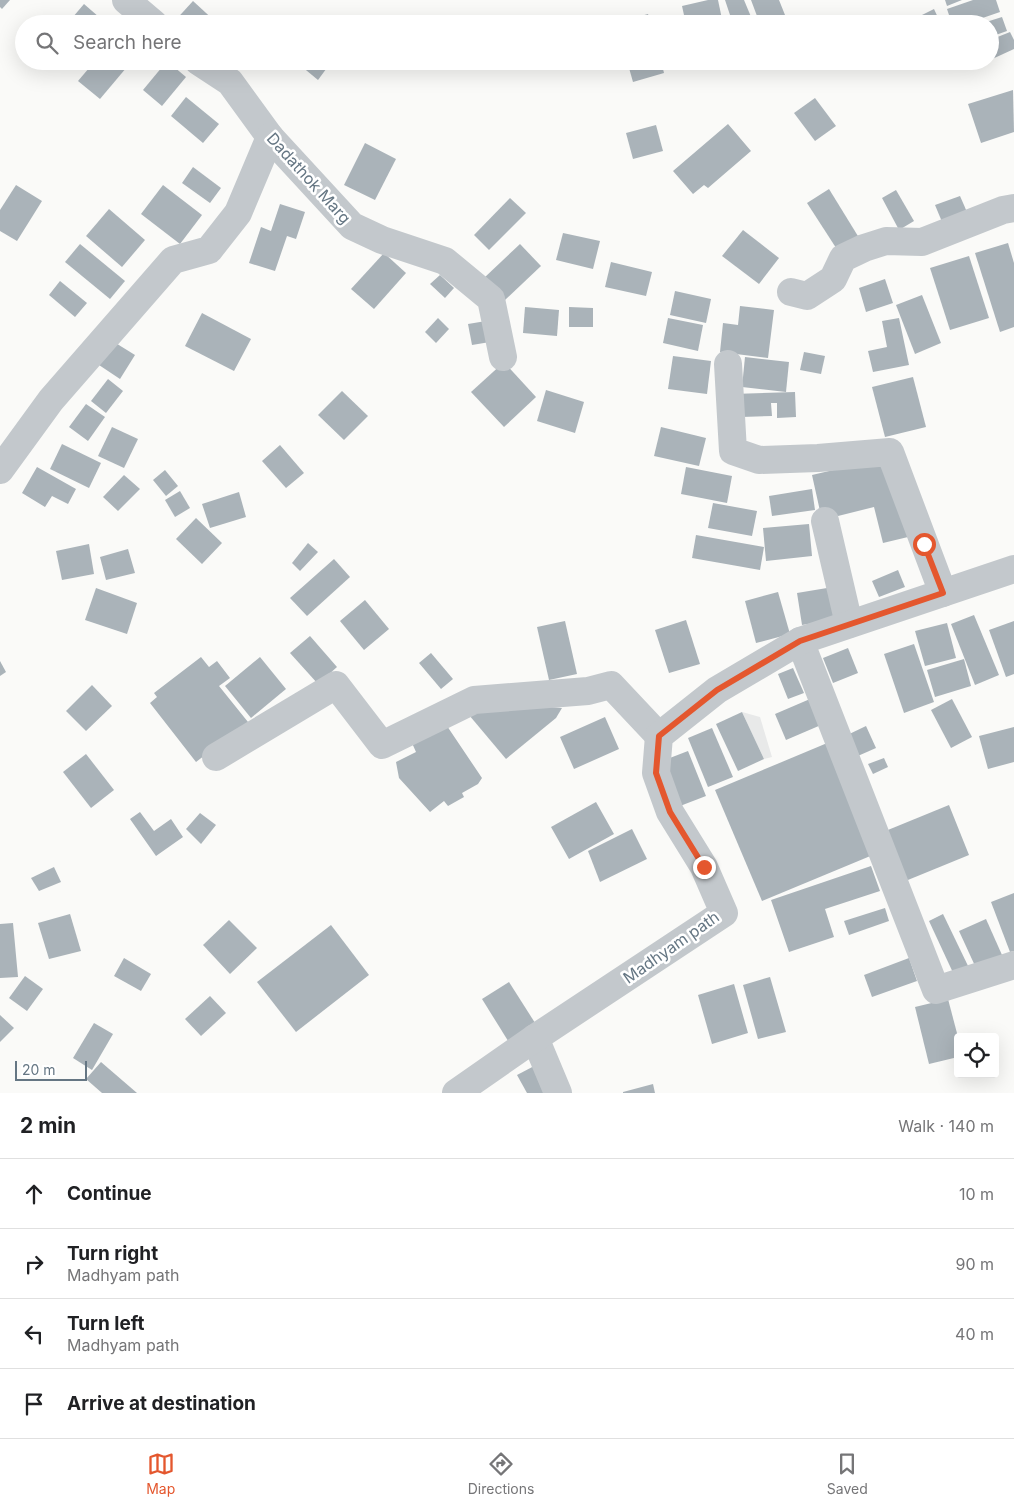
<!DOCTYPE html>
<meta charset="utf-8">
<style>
:root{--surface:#fff;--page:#f2f2f2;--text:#202124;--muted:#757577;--line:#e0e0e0;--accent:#e4572e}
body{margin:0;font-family:Inter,sans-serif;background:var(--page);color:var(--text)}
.controls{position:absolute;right:15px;bottom:15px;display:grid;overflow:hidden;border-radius:5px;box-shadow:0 5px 20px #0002}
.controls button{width:45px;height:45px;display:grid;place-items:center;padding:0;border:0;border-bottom:1px solid var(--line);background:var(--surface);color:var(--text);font:25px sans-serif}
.scale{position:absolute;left:15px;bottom:12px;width:72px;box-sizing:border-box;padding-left:5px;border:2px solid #657683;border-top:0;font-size:14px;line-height:18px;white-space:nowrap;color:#657683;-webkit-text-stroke:4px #fff;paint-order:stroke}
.stop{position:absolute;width:15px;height:15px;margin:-11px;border:4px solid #e4572e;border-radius:50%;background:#fff}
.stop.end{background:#e4572e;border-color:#fff;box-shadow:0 1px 5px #0008}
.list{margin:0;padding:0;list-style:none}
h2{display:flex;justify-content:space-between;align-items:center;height:65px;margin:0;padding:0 20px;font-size:21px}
h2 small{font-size:16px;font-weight:400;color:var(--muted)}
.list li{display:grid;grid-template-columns:32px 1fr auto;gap:15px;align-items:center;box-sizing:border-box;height:70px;padding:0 20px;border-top:1px solid var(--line)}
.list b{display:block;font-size:19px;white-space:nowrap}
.list p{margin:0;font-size:16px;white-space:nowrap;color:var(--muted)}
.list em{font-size:16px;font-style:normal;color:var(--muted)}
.icon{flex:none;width:28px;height:28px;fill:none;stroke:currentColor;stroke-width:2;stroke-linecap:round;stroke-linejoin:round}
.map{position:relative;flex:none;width:1014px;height:1093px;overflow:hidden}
.search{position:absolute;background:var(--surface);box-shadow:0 5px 20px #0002;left:15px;right:15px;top:15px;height:55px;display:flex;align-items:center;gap:12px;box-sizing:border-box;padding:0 18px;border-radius:28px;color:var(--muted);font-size:19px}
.sheet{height:345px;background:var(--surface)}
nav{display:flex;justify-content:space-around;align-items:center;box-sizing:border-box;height:70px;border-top:1px solid var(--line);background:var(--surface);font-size:14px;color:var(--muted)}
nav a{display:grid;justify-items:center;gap:2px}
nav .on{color:var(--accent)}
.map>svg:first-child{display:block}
.built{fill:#e8e9e9}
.building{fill:#aab3b9}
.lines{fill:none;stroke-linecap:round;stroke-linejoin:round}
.minor{stroke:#c3c8cc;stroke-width:28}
.route{stroke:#e4572e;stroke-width:6}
.labels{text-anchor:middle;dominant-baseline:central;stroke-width:5;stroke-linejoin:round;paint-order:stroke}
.street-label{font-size:16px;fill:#657683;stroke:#fff}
</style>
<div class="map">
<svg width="1014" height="1093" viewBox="0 0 1014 1093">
<rect width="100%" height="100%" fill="#fafaf8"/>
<polygon class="built" points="742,712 760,717 772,757 764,759"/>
<g class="building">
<polygon points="0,0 10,0 2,9 0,7"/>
<polygon points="708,0 718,0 723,24 686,24 682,6"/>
<polygon points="725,0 744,0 754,24 733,24"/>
<polygon points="751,0 779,0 787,20 779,24 760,24"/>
<polygon points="945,0 962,0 947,6"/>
<polygon points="973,0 996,0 1000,12 965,24 952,24 947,9"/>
<polygon points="193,1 218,24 172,24"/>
<polygon points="84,4 107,24 67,24"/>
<polygon points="934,9 941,24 904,24"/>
<polygon points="648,14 651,24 616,24 616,23"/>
<polygon points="1002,17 1007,31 990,37 990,24 983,23"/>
<polygon points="1010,32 1014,40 1014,49 990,60 990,40"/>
<polygon points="62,61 75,61 70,68"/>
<polygon points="95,61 132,61 100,99 78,81"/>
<polygon points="167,61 186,77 162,106 143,90"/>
<polygon points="295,61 332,61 318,80"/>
<polygon points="627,61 661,61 664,73 633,82"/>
<polygon points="1013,90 1014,132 981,143 968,104"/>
<polygon points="186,97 219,124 203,143 171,116"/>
<polygon points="815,98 836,126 815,141 794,113"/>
<polygon points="728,124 751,151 708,188 704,185 693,194 673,171"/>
<polygon points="656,125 663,151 633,159 626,133"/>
<polygon points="365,143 396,159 375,200 344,185"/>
<polygon points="193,167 221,188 210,203 182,183"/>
<polygon points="16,185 42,201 17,241 0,231 0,210"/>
<polygon points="163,185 202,215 180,244 141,214"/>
<polygon points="829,189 861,241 840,254 807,203"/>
<polygon points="896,190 914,221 899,230 882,198"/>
<polygon points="960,196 970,219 945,229 935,205"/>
<polygon points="510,198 526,213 489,250 474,235"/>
<polygon points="280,204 305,212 296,239 287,236 275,271 249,263 261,227 271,231"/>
<polygon points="109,209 145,240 122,267 86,236"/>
<polygon points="743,230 779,258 759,284 722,256"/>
<polygon points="563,233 600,241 593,269 556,260"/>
<polygon points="1008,243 1014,263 1014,327 1000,332 975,253"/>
<polygon points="80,244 125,281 110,299 65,262"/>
<polygon points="520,244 541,266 505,300 484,278"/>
<polygon points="384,253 406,273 374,309 351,289"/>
<polygon points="969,256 989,318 950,330 930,268"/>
<polygon points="611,262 652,272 646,296 605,287"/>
<polygon points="440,275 454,288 445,298 430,284"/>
<polygon points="885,279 893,303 866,312 859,288"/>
<polygon points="60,281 87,303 75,317 49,295"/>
<polygon points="675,291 711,299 706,323 670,315"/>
<polygon points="922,295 941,343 915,354 896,305"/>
<polygon points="740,306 774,310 768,358 720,352 723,323 738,325"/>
<polygon points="525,307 559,310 557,336 523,333"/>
<polygon points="569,307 593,308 593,327 569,327"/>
<polygon points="202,313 251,339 234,371 185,346"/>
<polygon points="438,318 449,329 436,343 425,332"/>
<polygon points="668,318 703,325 698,351 663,343"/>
<polygon points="899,318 909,365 873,372 868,351 887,347 882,321"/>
<polygon points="492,320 496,341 472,345 468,324"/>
<polygon points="114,342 135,355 120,379 99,365"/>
<polygon points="804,352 825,356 821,374 800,370"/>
<polygon points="673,356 711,361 707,394 668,389"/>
<polygon points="745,357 789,362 786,392 742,387"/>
<polygon points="504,362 536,397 504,427 471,392"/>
<polygon points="913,377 926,427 885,437 872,387"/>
<polygon points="108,379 123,391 106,413 91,401"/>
<polygon points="546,390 584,402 575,433 537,421"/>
<polygon points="342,391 368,416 344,440 318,415"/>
<polygon points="795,392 796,417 777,418 777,403 771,403 772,416 741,417 732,394"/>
<polygon points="86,404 105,417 88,441 69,427"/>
<polygon points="112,427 138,439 124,468 98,456"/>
<polygon points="661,427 706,438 699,466 654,456"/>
<polygon points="62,444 101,463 89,488 50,469"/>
<polygon points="280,445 304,473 286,488 262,461"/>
<polygon points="889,457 908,537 883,543 874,507 822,520 812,475"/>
<polygon points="37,467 76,489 68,504 52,496 45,507 22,493"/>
<polygon points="686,467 732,476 727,503 681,494"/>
<polygon points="165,470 178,486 166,496 153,480"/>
<polygon points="124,475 140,489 118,511 103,497"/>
<polygon points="812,489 815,510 772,516 769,496"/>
<polygon points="180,491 190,508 175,517 165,500"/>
<polygon points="239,492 246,517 210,528 202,504"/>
<polygon points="713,503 757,511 752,536 708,528"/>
<polygon points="196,518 222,543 202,564 176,539"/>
<polygon points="809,524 812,556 766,561 763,528"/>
<polygon points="696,535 764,547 760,570 692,558"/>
<polygon points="308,543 318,552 300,571 292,563"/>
<polygon points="89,544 94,574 62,580 56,551"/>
<polygon points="128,549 135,573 106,580 100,557"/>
<polygon points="334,559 350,577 307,616 290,598"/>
<polygon points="898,570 905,587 879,597 872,581"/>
<polygon points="833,587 838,619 802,625 797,593"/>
<polygon points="96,588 137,603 127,634 85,620"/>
<polygon points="778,592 790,634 756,643 745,601"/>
<polygon points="365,600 389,629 364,650 340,621"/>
<polygon points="974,615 999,675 975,685 951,624"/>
<polygon points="686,620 700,664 669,673 655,630"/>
<polygon points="565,621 577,674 549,680 537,627"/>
<polygon points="1014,621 1014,674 1006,677 989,630"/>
<polygon points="947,623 956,658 925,666 915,631"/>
<polygon points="310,636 337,667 318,684 290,653"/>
<polygon points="914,644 934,702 904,713 884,654"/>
<polygon points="848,648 858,673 833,683 823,658"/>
<polygon points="431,653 453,679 441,689 419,663"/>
<polygon points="201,657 209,667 217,661 230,678 219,686 248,722 196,762 150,703 157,697 154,693"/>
<polygon points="260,657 286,689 251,718 225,686"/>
<polygon points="964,659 971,686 935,697 927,670"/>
<polygon points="0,661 6,672 0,676"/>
<polygon points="793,668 804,693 788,699 778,674"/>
<polygon points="92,685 112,706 86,731 66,711"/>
<polygon points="810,699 821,725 786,740 775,714"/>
<polygon points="952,699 972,737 951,748 931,710"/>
<polygon points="488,702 562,708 556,718 506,759 469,715"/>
<polygon points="742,712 764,759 738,771 716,724"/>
<polygon points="605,717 619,749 574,769 560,737"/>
<polygon points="447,726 482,778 478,784 462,793 464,797 448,806 444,801 430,812 399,778 396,762 416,752 412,743"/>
<polygon points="866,726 876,748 851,759 841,738"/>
<polygon points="1014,727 1014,762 988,769 979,736"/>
<polygon points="712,728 733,777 708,787 688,738"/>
<polygon points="832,741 880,852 762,901 715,790"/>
<polygon points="688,751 706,796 680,806 662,761"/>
<polygon points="86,754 114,790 91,808 63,772"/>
<polygon points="884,758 888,767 873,774 868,764"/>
<polygon points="596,802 614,834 569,859 551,827"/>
<polygon points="949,805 969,855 903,882 883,832"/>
<polygon points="140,812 154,831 171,819 183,837 156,856 130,819"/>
<polygon points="200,813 216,825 201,844 186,829"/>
<polygon points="632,829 647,859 600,882 588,851"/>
<polygon points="871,866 880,891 825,909 834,937 789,952 771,900"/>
<polygon points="54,867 61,882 39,891 31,878"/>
<polygon points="1014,893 1014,951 1010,952 991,902"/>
<polygon points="885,908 889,921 849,935 844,921"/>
<polygon points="70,914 81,951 49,959 38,923"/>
<polygon points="943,914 970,970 955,977 929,921"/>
<polygon points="986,919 1002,955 976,968 959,931"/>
<polygon points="229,920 257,948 230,974 203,945"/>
<polygon points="13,923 18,977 0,978 0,924"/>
<polygon points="331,925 369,975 296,1032 257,982"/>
<polygon points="124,958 151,974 141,991 114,976"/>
<polygon points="909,958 917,981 872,997 864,975"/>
<polygon points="25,976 43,989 27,1011 9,998"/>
<polygon points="770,977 786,1032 758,1039 743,985"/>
<polygon points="509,982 537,1026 510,1044 482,999"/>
<polygon points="734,984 748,1033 712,1044 698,995"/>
<polygon points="210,996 226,1013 201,1036 185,1019"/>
<polygon points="948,999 958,1037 958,1057 929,1064 915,1007"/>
<polygon points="0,1015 14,1028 0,1042"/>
<polygon points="94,1023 113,1034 92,1070 73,1058"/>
<polygon points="101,1062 137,1093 102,1093 86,1079"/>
<polygon points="538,1064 552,1088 543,1093 527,1093 517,1075"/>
<polygon points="653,1084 655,1093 623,1093 623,1092"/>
</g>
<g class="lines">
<g class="minor">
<polyline points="126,0 154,24"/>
<polyline points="198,61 230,82 270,137 352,226 382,240 445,261 491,299 503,357"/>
<polyline points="791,292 807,296 833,279 843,258 864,248 886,241 922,242 1003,210 1014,208"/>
<polyline points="728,364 733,451 759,460 818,458 890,452 943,593"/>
<polyline points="0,470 51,400 173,260 209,250 238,213 270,137"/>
<polyline points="825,521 849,624"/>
<polyline points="800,641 936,990 1014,965"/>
<polyline points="216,757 336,685 382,745 474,700 588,691 611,685 659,736"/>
<polyline points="535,1038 558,1093"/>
<polyline points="456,1093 535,1038 724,913 704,867 670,812 656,773 659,736 717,690 800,641 1014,569"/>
</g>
</g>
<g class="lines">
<polyline class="route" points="704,867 670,812 656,773 659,736 717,690 800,641 943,593 924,544"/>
</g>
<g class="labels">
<g class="street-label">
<text transform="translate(309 178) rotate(48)">Dadathok Marg</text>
<text transform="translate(671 947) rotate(-35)">Madhyam path</text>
</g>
</g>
</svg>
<div class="controls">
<button><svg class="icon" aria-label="locate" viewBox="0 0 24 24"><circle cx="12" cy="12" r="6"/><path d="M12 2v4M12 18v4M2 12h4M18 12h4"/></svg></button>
</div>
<div class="scale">20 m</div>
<div class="stop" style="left:924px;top:544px"></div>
<div class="stop end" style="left:704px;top:867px"></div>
<div class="search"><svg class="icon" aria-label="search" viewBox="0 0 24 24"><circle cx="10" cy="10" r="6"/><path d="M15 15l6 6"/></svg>Search here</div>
</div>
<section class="sheet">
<h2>2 min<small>Walk · 140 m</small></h2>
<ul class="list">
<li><svg class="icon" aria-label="ahead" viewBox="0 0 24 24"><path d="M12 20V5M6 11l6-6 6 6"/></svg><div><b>Continue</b></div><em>10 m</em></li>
<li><svg class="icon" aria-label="right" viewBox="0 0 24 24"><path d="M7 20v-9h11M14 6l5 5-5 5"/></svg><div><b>Turn right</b><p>Madhyam path</p></div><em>90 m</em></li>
<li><svg class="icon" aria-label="left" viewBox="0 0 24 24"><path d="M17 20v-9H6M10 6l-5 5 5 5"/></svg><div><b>Turn left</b><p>Madhyam path</p></div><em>40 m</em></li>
<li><svg class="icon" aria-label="arrive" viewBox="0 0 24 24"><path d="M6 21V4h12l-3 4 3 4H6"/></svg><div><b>Arrive at destination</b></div></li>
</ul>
</section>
<nav>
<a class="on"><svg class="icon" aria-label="map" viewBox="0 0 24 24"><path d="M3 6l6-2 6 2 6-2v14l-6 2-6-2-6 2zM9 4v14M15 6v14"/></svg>Map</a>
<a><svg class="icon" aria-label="directions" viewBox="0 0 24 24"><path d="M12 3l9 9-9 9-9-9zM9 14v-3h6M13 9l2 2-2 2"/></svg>Directions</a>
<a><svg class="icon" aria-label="saved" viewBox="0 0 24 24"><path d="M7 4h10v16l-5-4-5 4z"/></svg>Saved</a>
</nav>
